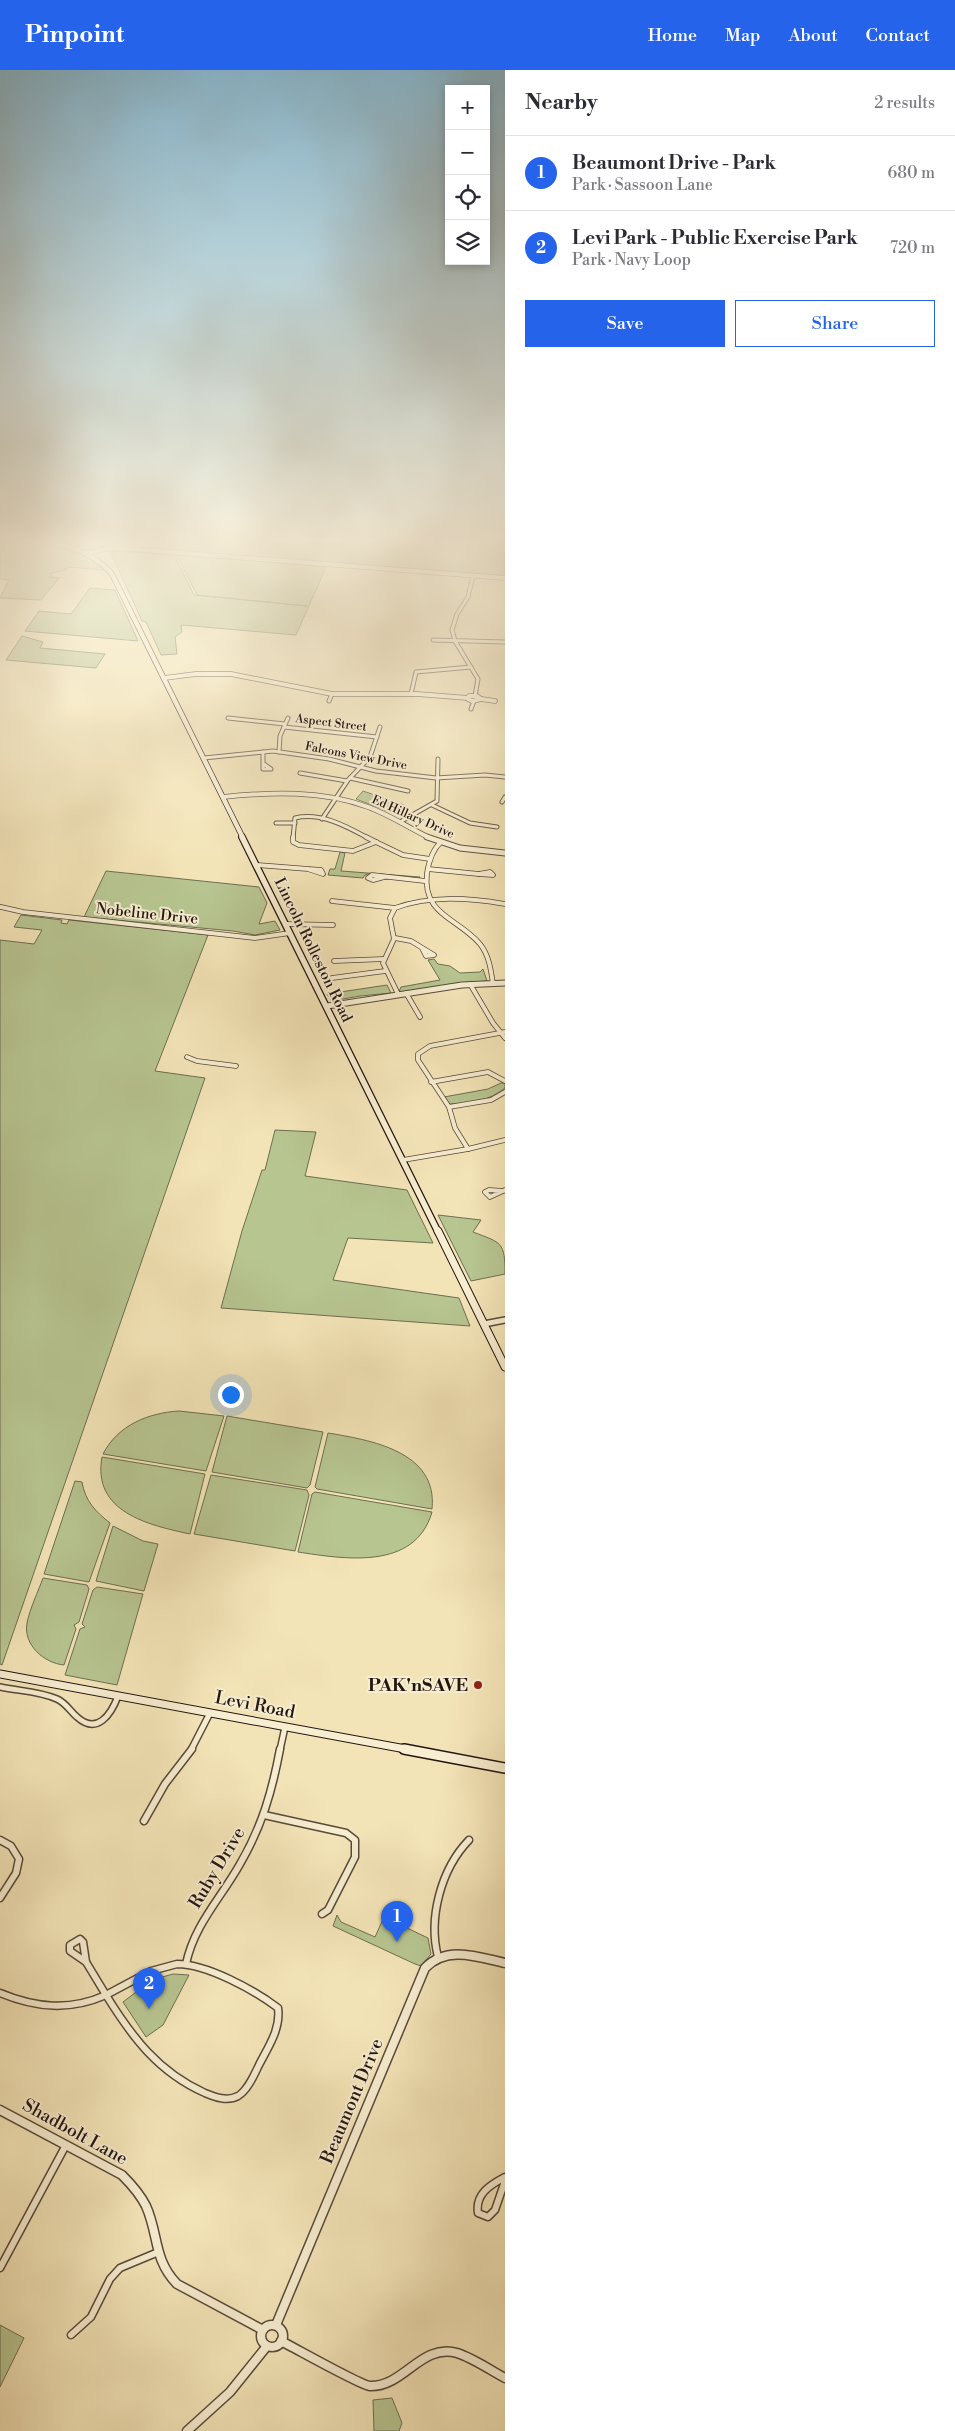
<!DOCTYPE html>
<meta charset="utf-8">
<style>
:root{--surface:#fff;--page:#f2f2f3;--text:#2b2b33;--muted:#7c7c81;--line:#e1e1e2;--accent:#2563eb}
body{margin:0;font-family:"Libre Bodoni",serif;background:var(--page);color:var(--text)}
.controls{position:absolute;right:15px;top:15px;display:grid;overflow:hidden;border-radius:0px;box-shadow:0 2px 8px #0003}
.controls button{width:45px;height:45px;display:grid;place-items:center;padding:0;border:0;border-bottom:1px solid var(--line);background:var(--surface);color:var(--text);font:25px sans-serif}
.you{position:absolute;left:230px;top:1324px;width:18px;height:18px;margin:-12px;border:4px solid #fff;border-radius:50%;background:#1a73e8;box-shadow:0 0 0 8px #1a73e833}
.badge{display:grid;place-items:center;width:32px;height:32px;border-radius:50%;background:var(--accent);color:#fff;font-size:16px;font-weight:700}
.pin{position:absolute;translate:-50% -41px;filter:drop-shadow(0 1px 2px #0008)}
.pin::after{content:'';position:absolute;top:26px;width:18px;height:15px;background:inherit;clip-path:polygon(0 0,100% 0,50% 100%)}
.list{margin:0;padding:0;list-style:none}
h2{display:flex;justify-content:space-between;align-items:center;height:65px;margin:0;padding:0 20px;font-size:21px}
h2 small{font-size:16px;font-weight:400;color:var(--muted)}
.list li{display:grid;grid-template-columns:32px 1fr auto;gap:15px;align-items:center;box-sizing:border-box;height:75px;padding:0 20px;border-top:1px solid var(--line)}
.list b{display:block;font-size:19px;white-space:nowrap}
.list p{margin:0;font-size:16px;white-space:nowrap;color:var(--muted)}
.list em{font-size:16px;font-style:normal;color:var(--muted)}
.actions{display:flex;gap:10px;padding:15px 20px}
.actions a{flex:1;padding:11px 0;border:1px solid var(--accent);border-radius:0px;text-align:center;font-size:18px;color:var(--accent)}
.actions .main{background:var(--accent);color:#fff}
.icon{flex:none;width:28px;height:28px;fill:none;stroke:currentColor;stroke-width:2;stroke-linecap:round;stroke-linejoin:round}
.map{position:relative;flex:none;width:505px;height:2361px;overflow:hidden}
header{display:flex;align-items:center;gap:30px;box-sizing:border-box;height:70px;padding:0 25px;background:var(--accent);color:#fff}
header strong{font-size:24px}
nav{display:flex;gap:28px;margin-inline-start:auto;font-size:18px}
main{display:flex}
aside{flex:1;background:var(--surface)}
.map>svg:first-child{display:block}
.green{fill:#b7c591;stroke:#6d6e51}
.lines{fill:none;stroke-linecap:round;stroke-linejoin:round}
.minor-far3-casing{stroke:#574a3a;stroke-width:5}
.minor-far2-casing{stroke:#574a3a;stroke-width:5.5}
.minor-far1-casing{stroke:#574a3a;stroke-width:8}
.minor-casing{stroke:#574a3a;stroke-width:9}
.tertiary-far2-casing{stroke:#574a3a;stroke-width:5.5}
.tertiary-far1-casing{stroke:#574a3a;stroke-width:7}
.tertiary-casing{stroke:#574a3a;stroke-width:11}
.secondary-far3-casing{stroke:#231611;stroke-width:6}
.secondary-far2-casing{stroke:#231611;stroke-width:8}
.secondary-far1-casing{stroke:#231611;stroke-width:9}
.secondary-casing{stroke:#231611;stroke-width:12}
.minor-far3{stroke:#f7edd0;stroke-width:3}
.minor-far2{stroke:#f7edd0;stroke-width:4}
.minor-far1{stroke:#f7edd0;stroke-width:5}
.minor{stroke:#f7edd0;stroke-width:6}
.tertiary-far2{stroke:#f7edd0;stroke-width:4}
.tertiary-far1{stroke:#f7edd0;stroke-width:5}
.tertiary{stroke:#f7edd0;stroke-width:8}
.secondary-far3{stroke:#f7edd0;stroke-width:4.5}
.secondary-far2{stroke:#f7edd0;stroke-width:5.5}
.secondary-far1{stroke:#f7edd0;stroke-width:7}
.secondary{stroke:#f7edd0;stroke-width:9}
.poi-dot{fill:#8f2418;stroke:#f7edd0;stroke-width:2}
.labels{text-anchor:middle;dominant-baseline:central;stroke-width:4;stroke-linejoin:round;paint-order:stroke}
.far-street-label{font-size:12px;fill:#231611;stroke:#f7edd0}
.street-label{font-size:15px;fill:#231611;stroke:#f7edd0}
.near-poi-label{font-size:18px;font-weight:bold;fill:#231611;stroke:#f7edd0;text-anchor:end}
.near-street-label{font-size:18px;fill:#231611;stroke:#f7edd0}
</style>
<header>
<strong>Pinpoint</strong>
<nav><a>Home</a><a>Map</a><a>About</a><a>Contact</a></nav>
</header>
<main>
<div class="map">
<svg width="505" height="2361" viewBox="0 0 505 2361">
<rect width="100%" height="100%" fill="#f3e4b7"/>
<filter id="stains"><feTurbulence type="fractalNoise" baseFrequency=".004" numOctaves="4"/><feColorMatrix values="0 0 0 0 .2 0 0 0 0 .09 0 0 0 0 .02 0 0 0 .5 -.17"/></filter>
<radialGradient id="worn" r=".72"><stop offset=".6" stop-color="#630" stop-opacity="0"/><stop offset="1" stop-color="#630" stop-opacity=".3"/></radialGradient>
<g class="green">
<polygon points="197,467 212,481 209,483 172,480 164,468"/>
<polygon points="244,467 505,467 505,506 241,485 246,480 255,479"/>
<path d="M 0,470 C 34,473 80,472 104,500 L 68,497 L 66,500 L 52,503 L 50,507 L 59,508 L 41,530 L 0,528 L 9,510 L 0,509 Z"/>
<polygon points="117,481 174,485 194,525 307,536 197,525 176,484 326,497 296,565 181,555 182,562 175,567 177,584 161,585 146,552 142,551 111,483"/>
<polygon points="90,518 115,520 138,571 25,561 39,541 71,544"/>
<polygon points="22,566 43,572 40,578 105,584 96,598 6,590"/>
<polygon points="363,721 404,735 390,742 356,729"/>
<polygon points="340,782 345,783 341,801 420,807 419,809 368,804 365,805 363,808 328,805 330,799 335,799"/>
<polygon points="106,801 259,817 267,833 259,854 275,851 280,860 255,865 233,861 84,847"/>
<polygon points="21,845 62,850 61,853 67,854 69,850 208,865 155,1001 205,1008 2,1595 0,1594 0,870 34,874 42,860 14,857"/>
<polygon points="434,889 438,894 450,896 460,903 480,902 483,899 487,911 458,913 398,924 401,917 440,910 428,890"/>
<polygon points="387,915 391,923 360,926 332,931 327,924"/>
<path d="M 501,1013 L 505,1013 L 505,1018 C 490,1031 467,1034 448,1034 L 444,1027 L 488,1019 Z"/>
<polygon points="275,1060 316,1062 305,1106 407,1120 433,1173 348,1168 333,1210 459,1228 470,1256 221,1238 242,1161 262,1100 265,1100"/>
<path d="M 438,1145 L 481,1150 L 473,1162 C 502,1173 505,1172 505,1204 L 471,1211 Z"/>
<path d="M 179,1341 L 224,1346 L 206,1401 L 103,1384 C 118,1355 148,1343 179,1341 Z"/>
<polygon points="227,1346 323,1362 310,1415 307,1418 212,1402"/>
<path d="M 328,1363 C 370,1370 438,1381 432,1439 L 317,1419 L 315,1417 Z"/>
<path d="M 102,1387 L 205,1404 L 190,1464 C 148,1455 92,1442 102,1387 Z"/>
<polygon points="211,1405 307,1420 309,1425 295,1481 194,1464"/>
<path d="M 75,1411 L 82,1412 C 85,1431 96,1442 110,1453 L 89,1512 L 44,1504 Z"/>
<path d="M 315,1422 L 432,1442 C 415,1501 344,1489 298,1482 L 312,1424 Z"/>
<polygon points="113,1456 143,1471 158,1474 144,1521 96,1511"/>
<path d="M 43,1508 L 87,1515 L 89,1519 L 79,1552 L 74,1555 L 76,1559 L 64,1595 C 44,1593 23,1575 27,1553 C 30,1538 38,1522 43,1508 Z"/>
<polygon points="97,1517 143,1524 117,1615 65,1605 80,1559 85,1557 82,1554 93,1520"/>
<polygon points="337,1845 341,1852 375,1867 384,1847 428,1868 431,1884 421,1896 415,1894 333,1856"/>
<polygon points="173,1904 189,1905 163,1955 146,1967 123,1932 152,1910"/>
<polygon points="0,2255 24,2268 0,2317"/>
<polygon points="392,2328 402,2353 399,2361 374,2361 373,2330"/>
</g>
<g class="lines">
<g class="minor-far3-casing">
<g id="minor-far3">
<polyline points="89,467 92,471"/>
<polyline points="116,478 121,473 151,467"/>
<polyline points="473,506 468,527 457,544 452,560 455,571 478,609 475,626"/>
<polyline points="433,570 505,572"/>
<polyline points="411,624 416,602 471,597"/>
<polyline points="329,631 332,624"/>
<polyline points="471,639 474,631"/>
<polyline points="228,648 285,654"/>
<polyline points="284,657 377,667"/>
<polyline points="263,682 263,699 271,699 264,694"/>
<polyline points="279,682 280,666 288,648"/>
<polyline points="204,688 273,681 329,689 376,701 436,708 485,705 505,707"/>
<polyline points="300,703 347,711"/>
<polyline points="350,708 408,721"/>
<polyline points="502,732 505,727"/>
<polyline points="432,735 470,753 497,757"/>
<polyline points="322,749 348,710 370,687 380,657"/>
<polyline points="400,752 437,731 438,689"/>
<polyline points="276,753 295,753"/>
<path d="M 293,768 L 295,748 C 321,742 346,756 368,768"/>
</g>
</g>
<g class="minor-far2-casing">
<g id="minor-far2">
<polyline points="293,767 293,772 299,775 353,781 376,772"/>
<polyline points="366,767 376,772"/>
<polyline points="376,772 403,785 430,789"/>
<path d="M 441,772 C 432,780 429,791 427,803 C 422,845 458,848 480,874 C 489,885 491,900 493,914"/>
<polyline points="257,795 321,800 323,804 308,799"/>
<polyline points="428,799 479,804"/>
<polygon points="490,802 493,805 479,804"/>
<polyline points="384,807 373,810 368,808 372,805 425,811"/>
<polyline points="332,831 395,838"/>
<polyline points="1,837 23,842 255,868 290,863"/>
<polyline points="286,854 333,855"/>
<polyline points="395,868 411,871 434,885 426,886 422,878"/>
<polyline points="334,891 384,889"/>
<polyline points="332,908 385,901"/>
<polyline points="470,914 493,953 505,968"/>
<polyline points="406,923 420,947"/>
<path d="M 398,924 L 383,893 L 394,869 L 390,848 L 395,838 C 431,825 468,828 505,834"/>
<polyline points="187,987 197,991 236,996"/>
<polyline points="431,1012 488,1002 505,1011"/>
<polyline points="449,1037 491,1030 505,1022"/>
<polyline points="468,1079 455,1058 449,1037 418,990 418,984 430,976 505,962"/>
<polyline points="403,1090 468,1079 505,1070"/>
<polygon points="489,1120 503,1121 490,1127 485,1122"/>
<polyline points="503,1121 505,1120"/>
</g>
</g>
<g class="minor-far1-casing">
<g id="minor-far1">
<polyline points="484,1254 505,1250"/>
<path d="M 0,1617 C 19,1621 39,1621 57,1629 C 66,1633 70,1641 77,1647 C 97,1665 111,1645 118,1626"/>
<polyline points="191,1680 210,1643"/>
<polyline points="280,1680 285,1657"/>
</g>
</g>
<g class="minor-casing">
<g id="minor">
<polyline points="264,1745 346,1763 355,1770 355,1787 328,1840 322,1844"/>
<polyline points="144,1751 165,1714 192,1679"/>
<polyline points="0,1770 11,1776 19,1789 16,1803 0,1828"/>
<polygon points="80,1869 83,1872 86,1892 70,1881 70,1875"/>
<path d="M 438,1887 C 428,1848 441,1799 469,1770"/>
<polyline points="86,1892 106,1925"/>
<path d="M 177,1894 C 207,1894 254,1920 278,1938 C 281,1959 268,1977 259,1995 C 254,2005 248,2020 238,2026 C 227,2032 215,2027 205,2023 C 158,2002 132,1967 106,1925 L 151,1901 Z"/>
<path d="M 186,1894 C 194,1855 221,1828 240,1794 C 262,1756 272,1722 280,1679"/>
<path d="M 0,1923 C 36,1938 70,1941 106,1925"/>
<path d="M 505,2107 C 490,2115 475,2124 478,2143 L 488,2147 L 495,2140 L 505,2111"/>
<polyline points="0,2198 66,2075"/>
<polyline points="71,2265 91,2247 110,2209 120,2198 156,2183"/>
</g>
</g>
<g class="tertiary-far2-casing">
<g id="tertiary-far2">
<polyline points="87,483 109,478 132,479 505,508"/>
<polyline points="164,608 196,604 231,604 332,624 417,624 468,628"/>
<polygon points="469,626 477,626 481,629 472,631 468,629"/>
<polyline points="481,629 495,631"/>
<path d="M 223,727 C 271,722 322,720 368,737 C 390,745 409,758 430,768"/>
</g>
</g>
<g class="tertiary-far1-casing">
<g id="tertiary-far1">
<polyline points="427,767 460,778 505,783"/>
<polyline points="327,936 462,915 505,913"/>
</g>
</g>
<g class="tertiary-casing">
<g id="tertiary">
<path d="M 0,2040 L 122,2105 C 131,2114 140,2124 146,2136 C 159,2165 153,2189 177,2214 L 263,2260"/>
<path d="M 276,2255 L 425,1898 C 447,1875 478,1887 505,1893"/>
<circle cx="272" cy="2266" r="11"/>
<path d="M 281,2271 C 295,2278 360,2315 370,2316 C 404,2317 421,2273 457,2283 C 473,2288 490,2300 505,2308"/>
<polyline points="187,2361 230,2322 267,2276"/>
</g>
</g>
<g class="secondary-far3-casing">
<path id="secondary-far3" d="M 0,468 C 41,471 83,471 112,504 L 243,768"/>
</g>
<g class="secondary-far2-casing">
<polyline id="secondary-far2" points="242,767 438,1162"/>
</g>
<g class="secondary-far1-casing">
<g id="secondary-far1">
<polyline points="438,1161 505,1297"/>
<polyline points="0,1604 411,1680"/>
</g>
</g>
<g class="secondary-casing">
<polyline id="secondary" points="404,1679 505,1698"/>
</g>
<use href="#minor-far3" class="minor-far3"/>
<use href="#minor-far2" class="minor-far2"/>
<use href="#minor-far1" class="minor-far1"/>
<use href="#minor" class="minor"/>
<use href="#tertiary-far2" class="tertiary-far2"/>
<use href="#tertiary-far1" class="tertiary-far1"/>
<use href="#tertiary" class="tertiary"/>
<use href="#secondary-far3" class="secondary-far3"/>
<use href="#secondary-far2" class="secondary-far2"/>
<use href="#secondary-far1" class="secondary-far1"/>
<use href="#secondary" class="secondary"/>
</g>
<linearGradient id="sky" x2="0" y2="1"><stop stop-color="#89b8cf"/><stop offset="0.59" stop-color="#faf3df"/><stop offset="1" stop-color="#faf3df" stop-opacity="0"/></linearGradient>
<rect width="505" height="798" fill="url(#sky)"/>
<circle class="poi-dot" cx="478" cy="1615" r="5"/>
<g class="labels">
<g class="far-street-label">
<text transform="translate(331 653) rotate(7)">Aspect Street</text>
<text transform="translate(356 686) rotate(11)">Falcons View Drive</text>
<text transform="translate(413 747) rotate(24)">Ed Hillary Drive</text>
</g>
<g class="street-label">
<text transform="translate(147 844) rotate(6)">Nobeline Drive</text>
<text transform="translate(313 880) rotate(64)">Lincoln Rolleston Road</text>
</g>
<g class="near-poi-label">
<text x="468" y="1615">PAK'nSAVE</text>
</g>
<g class="near-street-label">
<text transform="translate(255 1635) rotate(11)">Levi Road</text>
<text transform="translate(217 1798) rotate(-59)">Ruby Drive</text>
<text transform="translate(352 2031) rotate(-67)">Beaumont Drive</text>
<text transform="translate(75 2062) rotate(29)">Shadbolt Lane</text>
</g>
</g>
<rect width="100%" height="100%" filter="url(#stains)"/>
<rect width="100%" height="100%" fill="url(#worn)"/>
</svg>
<div class="controls">
<button>+</button>
<button>−</button>
<button><svg class="icon" aria-label="locate" viewBox="0 0 24 24"><circle cx="12" cy="12" r="6"/><path d="M12 2v4M12 18v4M2 12h4M18 12h4"/></svg></button>
<button><svg class="icon" aria-label="layers" viewBox="0 0 24 24"><path d="M12 4l9 5-9 5-9-5zM3 14l9 5 9-5"/></svg></button>
</div>
<div class="you"></div>
<div class="pin badge" style="left:397px;top:1872px">1</div>
<div class="pin badge" style="left:149px;top:1939px">2</div>
</div>
<aside>
<h2>Nearby<small>2 results</small></h2>
<ul class="list">
<li><span class="badge">1</span><div><b>Beaumont Drive - Park</b><p>Park · Sassoon Lane</p></div><em>680 m</em></li>
<li><span class="badge">2</span><div><b>Levi Park - Public Exercise Park</b><p>Park · Navy Loop</p></div><em>720 m</em></li>
</ul>
<div class="actions"><a class="main">Save</a><a>Share</a></div>
</aside>
</main>
